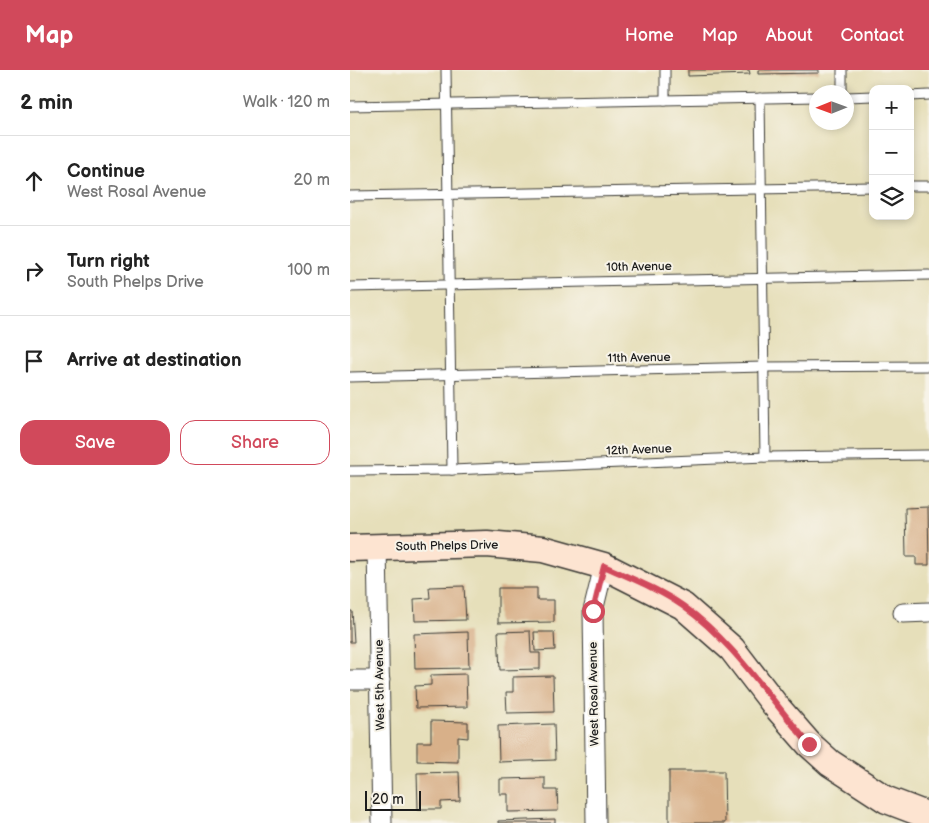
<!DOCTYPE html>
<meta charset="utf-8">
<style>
:root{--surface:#fff;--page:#f2f2f2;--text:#222;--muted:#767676;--line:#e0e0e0;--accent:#d1495b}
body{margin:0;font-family:"Balsamiq Sans",sans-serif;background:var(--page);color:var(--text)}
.controls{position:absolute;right:15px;top:15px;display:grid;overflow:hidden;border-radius:10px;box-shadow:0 2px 8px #0003}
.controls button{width:45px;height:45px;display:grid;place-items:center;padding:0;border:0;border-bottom:1px solid var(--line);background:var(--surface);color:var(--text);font:25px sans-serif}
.compass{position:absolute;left:459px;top:15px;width:45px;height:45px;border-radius:50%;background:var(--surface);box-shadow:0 2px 8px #0003;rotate:269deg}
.scale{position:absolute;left:15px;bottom:12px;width:56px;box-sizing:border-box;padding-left:5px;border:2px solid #1c1c1c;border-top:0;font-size:14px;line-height:18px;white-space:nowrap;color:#1c1c1c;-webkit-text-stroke:4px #f7f3e8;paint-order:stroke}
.stop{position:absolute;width:15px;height:15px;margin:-11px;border:4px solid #d1495b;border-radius:50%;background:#fff}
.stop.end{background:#d1495b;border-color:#fff;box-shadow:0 1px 5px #0008}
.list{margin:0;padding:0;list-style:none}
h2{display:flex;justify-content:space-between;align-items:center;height:65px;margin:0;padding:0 20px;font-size:21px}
h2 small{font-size:16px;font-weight:400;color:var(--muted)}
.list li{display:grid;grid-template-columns:32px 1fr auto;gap:15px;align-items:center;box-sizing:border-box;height:90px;padding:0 20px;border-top:1px solid var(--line)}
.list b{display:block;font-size:19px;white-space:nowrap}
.list p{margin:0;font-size:16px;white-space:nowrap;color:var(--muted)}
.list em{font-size:16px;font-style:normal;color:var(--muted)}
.actions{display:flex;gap:10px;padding:15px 20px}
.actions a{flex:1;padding:11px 0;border:1px solid var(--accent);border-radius:15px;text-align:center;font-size:18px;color:var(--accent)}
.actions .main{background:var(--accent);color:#fff}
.icon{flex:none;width:28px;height:28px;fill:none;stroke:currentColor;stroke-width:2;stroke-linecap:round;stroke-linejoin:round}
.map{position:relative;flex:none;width:579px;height:753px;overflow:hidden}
header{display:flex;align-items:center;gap:30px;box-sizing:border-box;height:70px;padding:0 25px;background:var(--accent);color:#fff}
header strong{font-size:24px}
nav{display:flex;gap:28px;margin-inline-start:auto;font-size:18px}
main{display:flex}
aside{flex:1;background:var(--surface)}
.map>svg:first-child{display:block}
.building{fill:#d8b089}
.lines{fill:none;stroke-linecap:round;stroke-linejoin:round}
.lane-casing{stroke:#3a3934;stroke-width:11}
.street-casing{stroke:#3a3934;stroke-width:21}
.secondary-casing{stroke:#3a3934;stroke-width:29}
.lane{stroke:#fff;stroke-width:9}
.street{stroke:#fff;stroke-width:19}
.secondary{stroke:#fde4d1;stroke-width:26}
.route{stroke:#d1495b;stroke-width:6}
.labels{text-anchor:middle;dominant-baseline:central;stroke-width:4;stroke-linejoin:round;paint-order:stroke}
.street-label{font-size:12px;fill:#1c1c1c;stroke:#f7f3e8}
</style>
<header>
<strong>Map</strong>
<nav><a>Home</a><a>Map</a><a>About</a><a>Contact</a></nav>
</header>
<main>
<aside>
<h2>2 min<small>Walk · 120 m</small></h2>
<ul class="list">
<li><svg class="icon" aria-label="ahead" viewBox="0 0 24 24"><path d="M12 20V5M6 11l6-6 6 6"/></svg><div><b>Continue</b><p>West Rosal Avenue</p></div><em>20 m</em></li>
<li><svg class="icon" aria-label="right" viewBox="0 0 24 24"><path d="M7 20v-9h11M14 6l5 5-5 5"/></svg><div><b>Turn right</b><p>South Phelps Drive</p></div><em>100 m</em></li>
<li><svg class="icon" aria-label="arrive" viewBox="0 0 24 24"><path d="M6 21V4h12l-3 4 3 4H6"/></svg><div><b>Arrive at destination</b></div></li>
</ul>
<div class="actions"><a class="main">Save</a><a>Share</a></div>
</aside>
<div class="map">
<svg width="579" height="753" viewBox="0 0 579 753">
<rect width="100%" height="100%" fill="#f7f3e8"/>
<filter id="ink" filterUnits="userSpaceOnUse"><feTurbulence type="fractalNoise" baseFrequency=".02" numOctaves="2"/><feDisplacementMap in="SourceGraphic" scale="10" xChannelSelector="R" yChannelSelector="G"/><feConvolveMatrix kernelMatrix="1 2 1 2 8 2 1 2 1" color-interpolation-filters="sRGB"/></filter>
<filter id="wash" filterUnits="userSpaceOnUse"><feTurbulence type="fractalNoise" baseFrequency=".0096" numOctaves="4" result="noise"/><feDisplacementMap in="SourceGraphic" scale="20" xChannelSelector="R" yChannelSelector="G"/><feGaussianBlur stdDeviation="1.12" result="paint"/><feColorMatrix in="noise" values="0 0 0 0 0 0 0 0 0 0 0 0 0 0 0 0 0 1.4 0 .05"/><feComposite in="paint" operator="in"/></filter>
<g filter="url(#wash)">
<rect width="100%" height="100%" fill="#e6dfba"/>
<g id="blocks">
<g class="building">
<polygon points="338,0 399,0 400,4 338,6"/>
<polygon points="408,0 469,0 469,3 408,4"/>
<polygon points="578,437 579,495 566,495 566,487 556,487 555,438"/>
<polygon points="114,516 116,550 65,551 64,529 80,528 79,517"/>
<polygon points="148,518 187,518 187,530 204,530 204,552 148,553"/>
<polygon points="0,541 2,541 4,572 0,572"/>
<polygon points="180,561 181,583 190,583 190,599 150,600 148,562"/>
<polygon points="118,562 119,598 65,599 64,564"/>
<polygon points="184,562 204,562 205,580 185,581"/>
<polygon points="116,604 117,637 66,638 65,616 81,615 81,605"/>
<polygon points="203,606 204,642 157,643 156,622 163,622 163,607"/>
<polygon points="81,651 118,652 118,668 108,667 108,692 67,691 67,672 81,672"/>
<polygon points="204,654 205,690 149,692 148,656"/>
<polygon points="319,701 374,701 375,753 319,753"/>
<polygon points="109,702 110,731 91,732 91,739 68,739 67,703"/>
<polygon points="195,708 195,720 207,720 208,741 158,742 158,724 150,724 150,709"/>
<polygon points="205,749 205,753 148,753 148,751"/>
</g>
</g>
</g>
<g filter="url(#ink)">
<use href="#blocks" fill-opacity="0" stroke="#3a3934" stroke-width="1"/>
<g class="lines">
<g class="lane-casing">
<g id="lane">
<polyline points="96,0 102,400"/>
<polyline points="315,0 315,30"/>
<polyline points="492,0 492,22"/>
<polyline points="560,26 579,25"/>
<polyline points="497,27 523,26"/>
<polyline points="410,28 415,387"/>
<polyline points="0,36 467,27"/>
<polyline points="560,116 579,116"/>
<polyline points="0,126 523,117"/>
<polyline points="0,217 579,205"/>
<polyline points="0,307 414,297 579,296"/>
<polyline points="0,401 102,400 415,387 579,385"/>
</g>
</g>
<g class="street-casing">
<g id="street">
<polyline points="27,477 32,753"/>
<polyline points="553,543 579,542"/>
<polyline points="0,610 30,610"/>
<polyline points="246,753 243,541 254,496"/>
</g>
</g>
<g class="secondary-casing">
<polyline id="secondary" points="0,478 137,474 193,479 254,496 333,536 382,579 425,635 459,674 480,693 537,730 579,746"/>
</g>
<use href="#lane" class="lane"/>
<use href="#street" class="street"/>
<use href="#secondary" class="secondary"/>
</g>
</g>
<g class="lines" filter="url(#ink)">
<path class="route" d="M 243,541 L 254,496 C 280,508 309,519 333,536 C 384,572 418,627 459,674"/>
</g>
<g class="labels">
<g class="street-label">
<text transform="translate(289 197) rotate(-1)">10th Avenue</text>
<text transform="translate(289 288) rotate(-1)">11th Avenue</text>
<text transform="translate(289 380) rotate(-2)">12th Avenue</text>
<text transform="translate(97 476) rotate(-1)">South Phelps Drive</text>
<text transform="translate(30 615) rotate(-91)">West 5th Avenue</text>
<text transform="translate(244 624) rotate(-91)">West Rosal Avenue</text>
</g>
</g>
</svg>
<div class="controls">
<button>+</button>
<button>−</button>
<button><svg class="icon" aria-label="layers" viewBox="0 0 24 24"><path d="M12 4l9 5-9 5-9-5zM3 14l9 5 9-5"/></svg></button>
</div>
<svg class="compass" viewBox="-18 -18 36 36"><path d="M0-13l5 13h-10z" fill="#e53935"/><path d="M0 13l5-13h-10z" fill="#767676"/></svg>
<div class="scale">20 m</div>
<div class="stop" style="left:243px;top:541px"></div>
<div class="stop end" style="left:459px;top:674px"></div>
</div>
</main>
